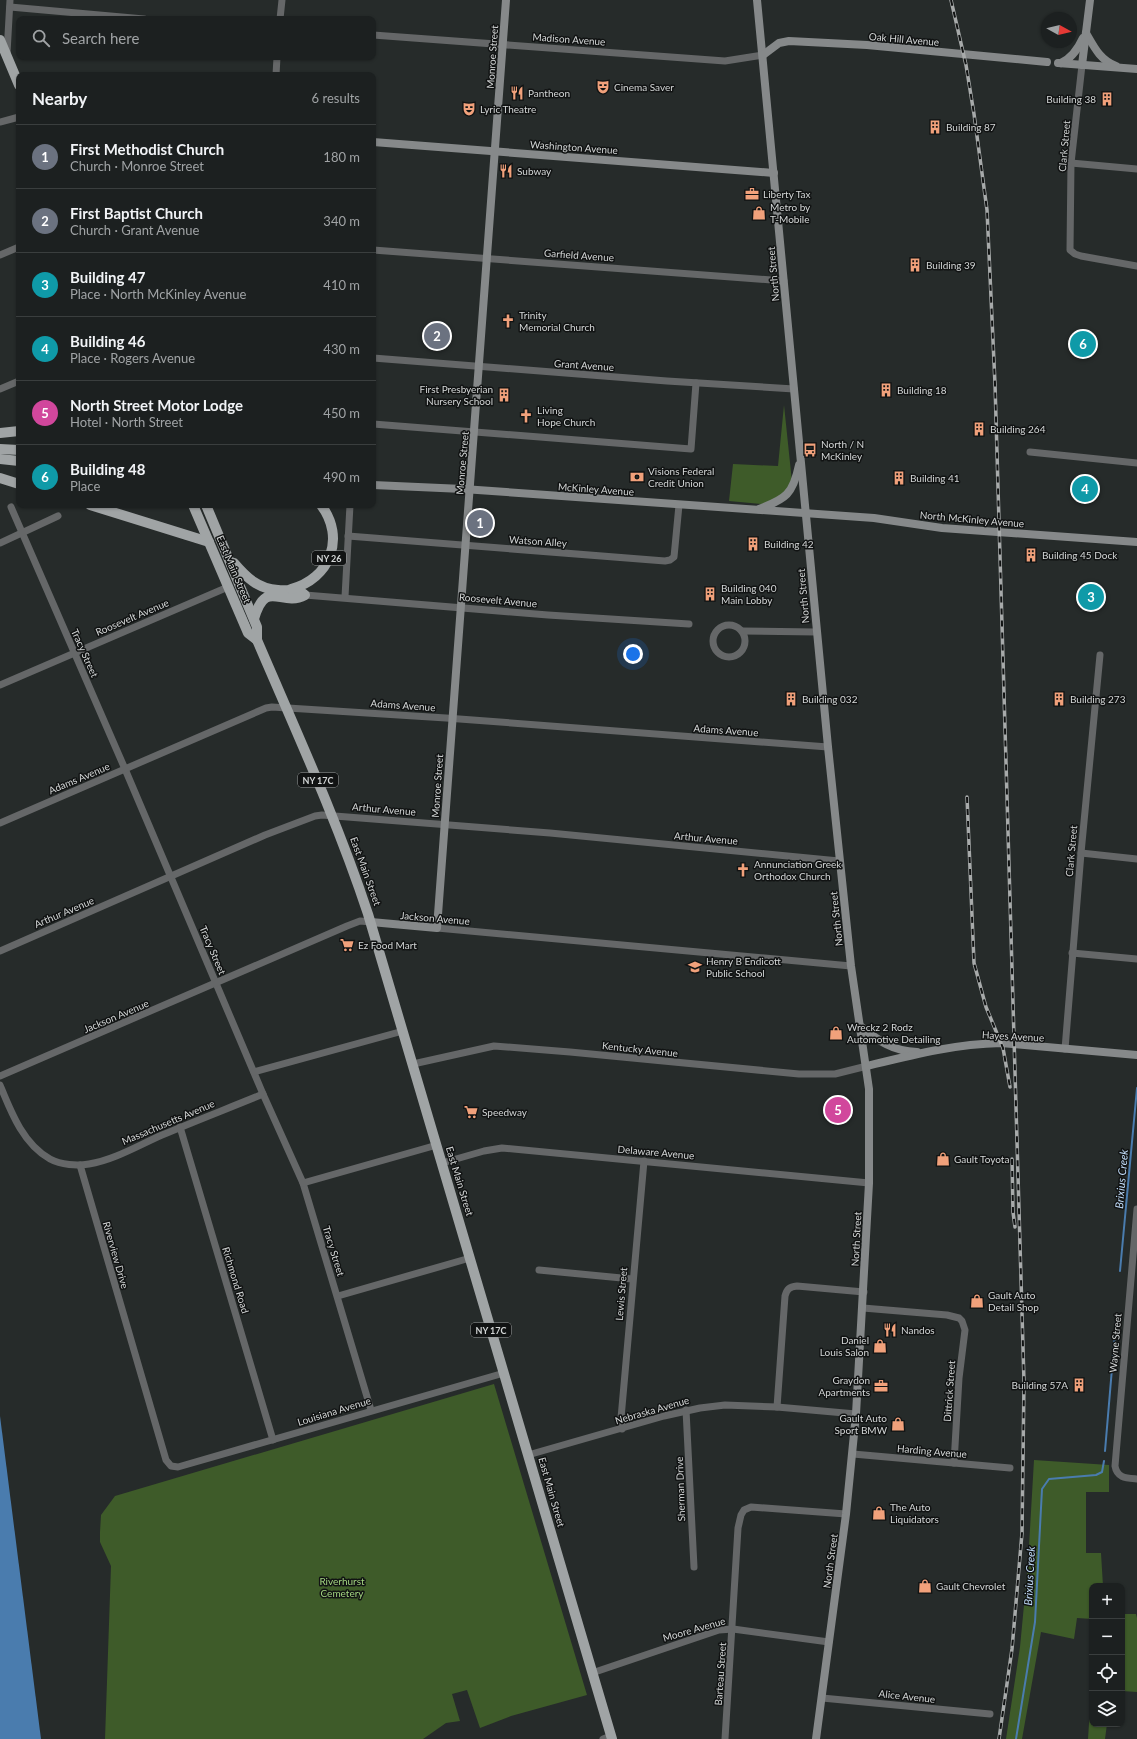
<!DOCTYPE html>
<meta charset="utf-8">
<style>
:root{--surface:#1c2020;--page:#292d2d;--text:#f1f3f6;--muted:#a0a3a5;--line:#3a3e3e;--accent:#8c9099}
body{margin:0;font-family:Lato,sans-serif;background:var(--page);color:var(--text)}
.controls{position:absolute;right:12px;bottom:12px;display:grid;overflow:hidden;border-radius:8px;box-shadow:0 1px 3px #0004}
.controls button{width:36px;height:36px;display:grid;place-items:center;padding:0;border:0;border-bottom:1px solid var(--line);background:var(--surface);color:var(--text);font:20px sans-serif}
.compass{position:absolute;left:1041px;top:12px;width:36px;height:36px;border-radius:50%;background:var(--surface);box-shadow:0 1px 3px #0004;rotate:98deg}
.you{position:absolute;left:633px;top:654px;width:14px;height:14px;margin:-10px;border:3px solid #fff;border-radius:50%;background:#1a73e8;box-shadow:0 0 0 6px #1a73e833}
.badge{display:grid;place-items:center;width:26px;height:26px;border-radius:50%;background:var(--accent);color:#fff;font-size:13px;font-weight:700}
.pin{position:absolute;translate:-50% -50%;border:2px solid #fff;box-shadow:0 1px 4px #0006}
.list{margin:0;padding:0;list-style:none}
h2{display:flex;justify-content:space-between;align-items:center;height:52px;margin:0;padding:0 16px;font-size:17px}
h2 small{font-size:13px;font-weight:400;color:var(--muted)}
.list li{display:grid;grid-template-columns:26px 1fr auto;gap:12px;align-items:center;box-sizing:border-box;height:64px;padding:0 16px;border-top:1px solid var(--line)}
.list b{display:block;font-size:15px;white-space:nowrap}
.list p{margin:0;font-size:13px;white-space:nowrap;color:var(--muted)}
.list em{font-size:13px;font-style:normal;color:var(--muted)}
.icon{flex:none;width:22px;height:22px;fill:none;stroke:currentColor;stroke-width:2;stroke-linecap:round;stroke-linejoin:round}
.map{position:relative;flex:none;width:1137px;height:1739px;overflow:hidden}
.search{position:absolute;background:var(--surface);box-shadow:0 1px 3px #0004;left:16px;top:16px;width:360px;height:44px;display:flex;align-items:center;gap:10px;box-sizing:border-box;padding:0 14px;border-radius:8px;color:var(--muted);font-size:15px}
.panel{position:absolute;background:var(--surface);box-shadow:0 1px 3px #0004;left:16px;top:72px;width:360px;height:436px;border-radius:8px}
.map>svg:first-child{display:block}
.green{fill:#3e5b29}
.water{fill:#4a7cae}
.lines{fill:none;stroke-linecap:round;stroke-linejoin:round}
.stream{stroke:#4a7cae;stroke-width:2}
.street{stroke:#656768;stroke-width:7}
.secondary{stroke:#86898a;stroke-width:8}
.primary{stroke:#a0a4a5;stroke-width:10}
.rail-casing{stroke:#a7aaaa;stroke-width:3.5}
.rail{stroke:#111313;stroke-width:2;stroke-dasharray:6;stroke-linecap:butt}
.labels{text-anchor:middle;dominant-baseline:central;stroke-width:3;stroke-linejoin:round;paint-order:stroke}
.shield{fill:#111313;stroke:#999c9c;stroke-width:1}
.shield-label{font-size:9px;font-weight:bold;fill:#d3d6d6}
.street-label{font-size:10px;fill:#d3d6d6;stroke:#111313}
.poi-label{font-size:10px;fill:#d3d6d6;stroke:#111313;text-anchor:start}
.park-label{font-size:10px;fill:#a3d580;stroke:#111313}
.water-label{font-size:11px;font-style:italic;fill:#c1dcf9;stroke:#111313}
</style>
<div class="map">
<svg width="1137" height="1739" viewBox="0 0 1137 1739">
<rect width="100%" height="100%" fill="#262b2a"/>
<g class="green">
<polygon points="784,405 792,482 790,490 771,505 729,501 733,464 778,466"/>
<polygon points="494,1384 587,1695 511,1716 480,1728 467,1690 452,1694 460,1721 446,1723 423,1739 105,1739 111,1566 100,1542 100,1532 101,1515 115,1496"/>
<polygon points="1034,1460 1109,1465 1109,1492 1086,1492 1086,1553 1101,1553 1103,1586 1092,1586 1092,1619 1077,1618 1074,1639 1041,1632 1022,1739 1006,1739 1020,1647 1028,1563"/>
<polygon points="1122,1614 1136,1614 1137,1618 1137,1692 1122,1691"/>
<polygon points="1092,1676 1092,1724 1107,1724 1105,1739 1088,1739"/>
</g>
<polygon class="water" points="0,1416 41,1739 0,1739"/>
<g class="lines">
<g class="stream">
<polyline points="1120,1271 1137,1088"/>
<polyline points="1105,1451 1116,1321"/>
<polyline points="1016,1739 1035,1622 1042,1489 1049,1479 1096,1475 1102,1472 1104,1461"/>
</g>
<g class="street">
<polyline points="10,7 144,19"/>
<polyline points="280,19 282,0"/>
<polyline points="373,35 725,61 763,55"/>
<polyline points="7,53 10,0"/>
<polyline points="1082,65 1071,163 1070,250 1075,254 1081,256 1137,266"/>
<polyline points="276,75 277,57"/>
<polyline points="0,122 19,117"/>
<polyline points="1071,163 1137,169"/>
<polyline points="373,250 784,281"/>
<polyline points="0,255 19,247"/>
<polyline points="373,358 667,381 794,389"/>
<polyline points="0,389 19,381"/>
<polyline points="373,424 691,449 696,383"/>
<polyline points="1030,452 1137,463"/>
<polyline points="11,507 125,769 263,1094 303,1183 371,1410"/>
<polyline points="348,536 665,561 670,560 674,557 679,505"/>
<polyline points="0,543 58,516"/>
<polyline points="305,595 548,615 689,624"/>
<polyline points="345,597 350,505"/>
<circle cx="729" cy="641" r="16"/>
<polyline points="742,631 816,632"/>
<polyline points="0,685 228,587"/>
<polyline points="0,823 266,708 272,707 446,718 828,747"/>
<polyline points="1081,853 1137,859"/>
<polyline points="437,928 851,966"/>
<polyline points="0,951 265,835 315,816 322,815 550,833 839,861"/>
<polyline points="1072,953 1137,959"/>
<polyline points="1065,1049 1081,853 1100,655"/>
<polyline points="413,1064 494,1046 570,1052 799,1074 835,1074 867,1066"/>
<polyline points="254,1072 403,1031"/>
<polyline points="0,1076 347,926 360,921 371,922"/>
<path d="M 0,1085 C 11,1112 23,1144 50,1159 C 61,1165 77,1166 89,1164 C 114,1160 139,1145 162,1135 C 195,1121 229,1108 263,1094"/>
<polyline points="180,1127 273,1440"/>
<polyline points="442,1163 484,1151 502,1148 869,1183"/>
<polyline points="80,1165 159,1436 166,1460 171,1466 178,1467 504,1373"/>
<polyline points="303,1183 437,1145"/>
<path d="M 1137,1209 L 1115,1466 C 1117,1478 1126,1478 1137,1479"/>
<polyline points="539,1270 632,1279"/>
<polyline points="338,1296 470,1258"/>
<polyline points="863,1308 947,1315 959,1318 962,1321 965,1330 959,1378 954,1463"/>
<path d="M 777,1407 L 785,1296 C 787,1289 789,1287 797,1286 L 864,1292"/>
<polyline points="686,1410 694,1567"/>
<polyline points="622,1429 621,1418 644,1161"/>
<polyline points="853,1454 1010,1468"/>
<polyline points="528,1455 664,1416 700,1408 725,1405 777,1407 856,1414"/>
<polyline points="592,1673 719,1630 733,1629 829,1642"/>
<polyline points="822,1698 990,1714"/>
<polyline points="603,1739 611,1736"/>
<polyline points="725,1739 738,1528 741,1515 744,1510 751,1507 846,1514"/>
</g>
<g class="secondary">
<polyline points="757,0 828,747 851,966 869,1089 869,1183 856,1414 846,1514 816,1739"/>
<path d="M 1086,33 C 1094,47 1100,60 1116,66"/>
<polyline points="763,55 779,43 789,41 867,45 1047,62"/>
<polyline points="1058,63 1137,69"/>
<path d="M 1061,63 C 1072,58 1078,49 1083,38"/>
<polyline points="1082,65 1090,0"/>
<polyline points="373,142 774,173"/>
<polyline points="373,485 463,489 874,518 942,528 1137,542"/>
<path d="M 759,509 C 786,499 793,494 799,465"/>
<polyline points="371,922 437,928 506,0"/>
<path d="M 860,1026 C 879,1041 892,1051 917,1052"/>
<path d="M 867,1066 C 912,1055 954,1044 1001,1043 L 1137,1055"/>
</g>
<g class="primary">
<polyline points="0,40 19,85"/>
<polyline points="0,433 19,431"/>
<polyline points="0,449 19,450"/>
<polyline points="0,459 19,461"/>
<polyline points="0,478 19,484"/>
<polyline points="90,505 209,542"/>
<polyline points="193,505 248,633 257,640"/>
<path d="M 206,505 L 257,627 L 257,640 C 296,731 337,820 368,914 L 612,1739"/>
<path d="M 234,563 C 246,577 258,589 278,590 C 287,591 297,588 305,595 C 281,608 266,577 254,619"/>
<path d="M 291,589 C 330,579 346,538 321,505"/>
</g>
<g class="rail-casing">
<g id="rail">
<polyline points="951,0 966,65 974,114 987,210 995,384 1024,1382 1022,1533 1012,1649 999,1739"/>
<polyline points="967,797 974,963 986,1007 1003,1048 1010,1087"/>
<polyline points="1012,1159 1013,1212 1015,1227"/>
</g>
</g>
<use href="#rail" class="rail"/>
</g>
<defs>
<g id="theatre-bare" transform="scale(1.08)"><path d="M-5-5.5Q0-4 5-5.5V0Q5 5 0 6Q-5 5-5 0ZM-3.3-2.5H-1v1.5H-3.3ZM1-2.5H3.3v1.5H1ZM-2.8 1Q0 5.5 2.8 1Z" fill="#f1a17b" stroke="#111313" stroke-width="2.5" paint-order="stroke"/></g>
<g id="restaurant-bare" transform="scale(1.08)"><path d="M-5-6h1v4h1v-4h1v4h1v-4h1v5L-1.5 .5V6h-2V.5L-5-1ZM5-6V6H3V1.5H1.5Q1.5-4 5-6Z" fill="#f1a17b" stroke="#111313" stroke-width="2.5" paint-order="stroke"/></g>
<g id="building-bare" transform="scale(1.08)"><path d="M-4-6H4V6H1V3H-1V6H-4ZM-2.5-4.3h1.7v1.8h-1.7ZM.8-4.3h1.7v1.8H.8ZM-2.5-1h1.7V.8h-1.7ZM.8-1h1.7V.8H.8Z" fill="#f1a17b" stroke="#111313" stroke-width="2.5" paint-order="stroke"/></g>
<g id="office-bare" transform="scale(1.08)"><path d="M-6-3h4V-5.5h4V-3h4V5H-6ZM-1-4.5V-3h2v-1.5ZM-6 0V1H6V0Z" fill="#f1a17b" stroke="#111313" stroke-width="2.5" paint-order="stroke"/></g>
<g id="shop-bare" transform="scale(1.08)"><path d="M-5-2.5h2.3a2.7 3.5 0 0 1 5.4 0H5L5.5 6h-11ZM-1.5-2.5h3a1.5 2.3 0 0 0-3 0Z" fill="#f1a17b" stroke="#111313" stroke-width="2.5" paint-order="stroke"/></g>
<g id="church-bare" transform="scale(1.08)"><path d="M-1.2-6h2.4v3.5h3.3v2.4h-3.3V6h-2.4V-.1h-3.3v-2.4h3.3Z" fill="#f1a17b" stroke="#111313" stroke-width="2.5" paint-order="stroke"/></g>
<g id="bus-bare" transform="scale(1.08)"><path d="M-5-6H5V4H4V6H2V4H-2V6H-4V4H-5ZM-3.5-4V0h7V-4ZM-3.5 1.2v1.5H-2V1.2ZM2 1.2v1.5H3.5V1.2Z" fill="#f1a17b" stroke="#111313" stroke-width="2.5" paint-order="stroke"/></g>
<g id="bank-bare" transform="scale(1.08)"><path d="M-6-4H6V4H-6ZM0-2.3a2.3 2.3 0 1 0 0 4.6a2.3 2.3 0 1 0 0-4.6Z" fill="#f1a17b" stroke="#111313" stroke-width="2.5" paint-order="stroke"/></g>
<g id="supermarket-bare" transform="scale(1.08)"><path d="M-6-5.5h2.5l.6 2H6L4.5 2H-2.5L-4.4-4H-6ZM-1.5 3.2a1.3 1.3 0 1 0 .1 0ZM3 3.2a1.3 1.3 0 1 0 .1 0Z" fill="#f1a17b" stroke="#111313" stroke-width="2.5" paint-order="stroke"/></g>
<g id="school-bare" transform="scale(1.08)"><path d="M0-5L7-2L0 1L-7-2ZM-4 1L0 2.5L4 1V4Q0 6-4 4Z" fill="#f1a17b" stroke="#111313" stroke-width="2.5" paint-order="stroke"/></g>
</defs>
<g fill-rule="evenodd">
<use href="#theatre-bare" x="603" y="87"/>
<use href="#restaurant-bare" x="517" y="93"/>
<use href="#building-bare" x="1107" y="99"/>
<use href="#theatre-bare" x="469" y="109"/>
<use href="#building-bare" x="935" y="127"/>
<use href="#restaurant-bare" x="506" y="171"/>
<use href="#office-bare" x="752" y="194"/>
<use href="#shop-bare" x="759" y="213"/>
<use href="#building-bare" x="915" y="265"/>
<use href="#church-bare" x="508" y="321"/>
<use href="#building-bare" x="886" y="390"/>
<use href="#building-bare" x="504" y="395"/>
<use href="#church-bare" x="526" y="416"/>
<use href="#building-bare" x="979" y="429"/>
<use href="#bus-bare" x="810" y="450"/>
<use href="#bank-bare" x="637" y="477"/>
<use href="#building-bare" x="899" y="478"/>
<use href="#building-bare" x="753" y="544"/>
<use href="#building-bare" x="1031" y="555"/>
<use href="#building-bare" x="710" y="594"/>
<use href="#building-bare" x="791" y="699"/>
<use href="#building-bare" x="1059" y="699"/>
<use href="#church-bare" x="743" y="870"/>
<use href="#supermarket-bare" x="347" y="945"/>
<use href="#school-bare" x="695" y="967"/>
<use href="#shop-bare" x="836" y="1033"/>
<use href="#supermarket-bare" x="471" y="1112"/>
<use href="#shop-bare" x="943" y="1159"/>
<use href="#shop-bare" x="977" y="1301"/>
<use href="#restaurant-bare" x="890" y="1330"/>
<use href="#shop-bare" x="880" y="1346"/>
<use href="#building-bare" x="1079" y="1385"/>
<use href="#office-bare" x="881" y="1386"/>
<use href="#shop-bare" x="898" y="1424"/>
<use href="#shop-bare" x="879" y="1513"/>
<use href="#shop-bare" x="925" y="1586"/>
</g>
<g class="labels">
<g class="shield">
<rect x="312" y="551" width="34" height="14" rx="3"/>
<rect x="298" y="773" width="40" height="14" rx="3"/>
<rect x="471" y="1323" width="40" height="14" rx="3"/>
</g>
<g class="shield-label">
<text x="329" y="558">NY 26</text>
<text x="318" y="780">NY 17C</text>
<text x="491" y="1330">NY 17C</text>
</g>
<g class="street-label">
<text transform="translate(569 39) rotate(4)">Madison Avenue</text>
<text transform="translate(904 39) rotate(5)">Oak Hill Avenue</text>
<text transform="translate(492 57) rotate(-86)">Monroe Street</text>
<text transform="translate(1064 146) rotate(-85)">Clark Street</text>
<text transform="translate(574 147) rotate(4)">Washington Avenue</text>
<text transform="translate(579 255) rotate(4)">Garfield Avenue</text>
<text transform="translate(773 274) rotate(-95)">North Street</text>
<text transform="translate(584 365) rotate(4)">Grant Avenue</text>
<text transform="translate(462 463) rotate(-85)">Monroe Street</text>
<text transform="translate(596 489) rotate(4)">McKinley Avenue</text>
<text transform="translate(972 519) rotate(5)">North McKinley Avenue</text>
<text transform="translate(538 541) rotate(4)">Watson Alley</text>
<text transform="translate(234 569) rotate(67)">East Main Street</text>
<text transform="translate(803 596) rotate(-95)">North Street</text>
<text transform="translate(498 600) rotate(5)">Roosevelt Avenue</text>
<text transform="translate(132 617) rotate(-23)">Roosevelt Avenue</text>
<text transform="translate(85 653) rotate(66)">Tracy Street</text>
<text transform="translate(403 705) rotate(4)">Adams Avenue</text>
<text transform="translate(726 730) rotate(4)">Adams Avenue</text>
<text transform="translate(79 778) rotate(-23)">Adams Avenue</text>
<text transform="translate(437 786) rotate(-86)">Monroe Street</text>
<text transform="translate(384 809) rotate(5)">Arthur Avenue</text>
<text transform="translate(706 838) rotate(5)">Arthur Avenue</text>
<text transform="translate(1071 851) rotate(-85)">Clark Street</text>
<text transform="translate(366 871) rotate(70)">East Main Street</text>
<text transform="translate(64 912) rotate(-23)">Arthur Avenue</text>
<text transform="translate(435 918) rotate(5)">Jackson Avenue</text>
<text transform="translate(836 919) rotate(-96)">North Street</text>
<text transform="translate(213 950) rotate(67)">Tracy Street</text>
<text transform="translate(116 1016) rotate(-23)">Jackson Avenue</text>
<text transform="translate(1013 1036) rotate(3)">Hayes Avenue</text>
<text transform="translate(640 1049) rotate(6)">Kentucky Avenue</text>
<text transform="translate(168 1122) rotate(-23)">Massachusetts Avenue</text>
<text transform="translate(656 1152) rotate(5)">Delaware Avenue</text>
<text transform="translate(460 1181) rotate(73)">East Main Street</text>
<text transform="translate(856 1239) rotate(-87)">North Street</text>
<text transform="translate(334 1251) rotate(73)">Tracy Street</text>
<text transform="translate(116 1255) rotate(74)">Riverview Drive</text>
<text transform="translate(236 1280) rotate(73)">Richmond Road</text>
<text transform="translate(621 1294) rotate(-85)">Lewis Street</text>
<text transform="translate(1115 1343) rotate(-85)">Wayne Street</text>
<text transform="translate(949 1391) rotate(-86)">Dittrick Street</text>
<text transform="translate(652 1410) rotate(-16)">Nebraska Avenue</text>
<text transform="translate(334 1411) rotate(-17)">Louisiana Avenue</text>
<text transform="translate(932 1451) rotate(5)">Harding Avenue</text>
<text transform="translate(680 1489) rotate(-92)">Sherman Drive</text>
<text transform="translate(552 1492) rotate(74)">East Main Street</text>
<text transform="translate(830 1561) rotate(-82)">North Street</text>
<text transform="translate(694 1629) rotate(-16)">Moore Avenue</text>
<text transform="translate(720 1674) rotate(-86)">Barteau Street</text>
<text transform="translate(907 1696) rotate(6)">Alice Avenue</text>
</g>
<g class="poi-label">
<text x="614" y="87">Cinema Saver</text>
<text x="528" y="93">Pantheon</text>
<text x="1096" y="99" text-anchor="end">Building 38</text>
<text x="480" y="109">Lyric Theatre</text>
<text x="946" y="127">Building 87</text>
<text x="517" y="171">Subway</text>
<text x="763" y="194">Liberty Tax</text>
<text x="770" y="207">Metro by<tspan x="770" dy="12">T-Mobile</tspan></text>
<text x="926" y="265">Building 39</text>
<text x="519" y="315">Trinity<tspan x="519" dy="12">Memorial Church</tspan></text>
<text x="493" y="389" text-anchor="end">First Presbyerian<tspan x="493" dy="12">Nursery School</tspan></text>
<text x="897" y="390">Building 18</text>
<text x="537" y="410">Living<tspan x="537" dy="12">Hope Church</tspan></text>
<text x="990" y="429">Building 264</text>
<text x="821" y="444">North / N<tspan x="821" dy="12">McKinley</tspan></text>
<text x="648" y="471">Visions Federal<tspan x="648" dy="12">Credit Union</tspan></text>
<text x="910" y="478">Building 41</text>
<text x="764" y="544">Building 42</text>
<text x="1042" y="555">Building 45 Dock</text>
<text x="721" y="588">Building 040<tspan x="721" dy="12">Main Lobby</tspan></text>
<text x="802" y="699">Building 032</text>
<text x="1070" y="699">Building 273</text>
<text x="754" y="864">Annunciation Greek<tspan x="754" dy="12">Orthodox Church</tspan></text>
<text x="358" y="945">Ez Food Mart</text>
<text x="706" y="961">Henry B Endicott<tspan x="706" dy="12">Public School</tspan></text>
<text x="847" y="1027">Wreckz 2 Rodz<tspan x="847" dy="12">Automotive Detailing</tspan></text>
<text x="482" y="1112">Speedway</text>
<text x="954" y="1159">Gault Toyota</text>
<text x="988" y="1295">Gault Auto<tspan x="988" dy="12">Detail Shop</tspan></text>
<text x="901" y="1330">Nandos</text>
<text x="869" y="1340" text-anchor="end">Daniel<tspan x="869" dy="12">Louis Salon</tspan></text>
<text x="870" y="1380" text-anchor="end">Graydon<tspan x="870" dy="12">Apartments</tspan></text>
<text x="1068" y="1385" text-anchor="end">Building 57A</text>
<text x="887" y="1418" text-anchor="end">Gault Auto<tspan x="887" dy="12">Sport BMW</tspan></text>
<text x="890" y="1507">The Auto<tspan x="890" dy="12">Liquidators</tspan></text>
<text x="936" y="1586">Gault Chevrolet</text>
</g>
<g class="park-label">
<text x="342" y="1581">Riverhurst<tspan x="342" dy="12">Cemetery</tspan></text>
</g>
<g class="water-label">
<text transform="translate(1121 1179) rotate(-85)">Brixius Creek</text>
<text transform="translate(1029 1576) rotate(-87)">Brixius Creek</text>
</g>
</g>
</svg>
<div class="controls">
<button>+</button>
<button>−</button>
<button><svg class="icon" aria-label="locate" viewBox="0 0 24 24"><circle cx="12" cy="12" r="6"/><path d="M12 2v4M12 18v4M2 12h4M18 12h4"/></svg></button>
<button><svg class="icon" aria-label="layers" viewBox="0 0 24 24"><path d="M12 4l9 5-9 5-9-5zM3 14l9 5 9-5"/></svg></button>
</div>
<svg class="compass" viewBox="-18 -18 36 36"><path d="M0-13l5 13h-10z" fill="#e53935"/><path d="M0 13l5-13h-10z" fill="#a0a3a5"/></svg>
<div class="you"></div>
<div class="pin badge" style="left:480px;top:523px;background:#6b7280">1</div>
<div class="pin badge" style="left:437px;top:336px;background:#6b7280">2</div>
<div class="pin badge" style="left:1091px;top:597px;background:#0f9aa8">3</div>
<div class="pin badge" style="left:1085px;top:489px;background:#0f9aa8">4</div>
<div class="pin badge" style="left:838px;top:1110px;background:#d1479c">5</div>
<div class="pin badge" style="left:1083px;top:344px;background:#0f9aa8">6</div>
<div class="search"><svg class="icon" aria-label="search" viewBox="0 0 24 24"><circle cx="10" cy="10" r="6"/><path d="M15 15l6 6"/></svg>Search here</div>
<section class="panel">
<h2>Nearby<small>6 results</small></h2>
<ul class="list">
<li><span class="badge" style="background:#6b7280">1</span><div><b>First Methodist Church</b><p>Church · Monroe Street</p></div><em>180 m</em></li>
<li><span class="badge" style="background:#6b7280">2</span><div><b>First Baptist Church</b><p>Church · Grant Avenue</p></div><em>340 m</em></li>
<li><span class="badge" style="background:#0f9aa8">3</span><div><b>Building 47</b><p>Place · North McKinley Avenue</p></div><em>410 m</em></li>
<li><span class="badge" style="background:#0f9aa8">4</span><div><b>Building 46</b><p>Place · Rogers Avenue</p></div><em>430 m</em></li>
<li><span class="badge" style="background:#d1479c">5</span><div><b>North Street Motor Lodge</b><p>Hotel · North Street</p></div><em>450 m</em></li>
<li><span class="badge" style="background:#0f9aa8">6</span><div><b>Building 48</b><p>Place</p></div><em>490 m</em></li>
</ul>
</section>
</div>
